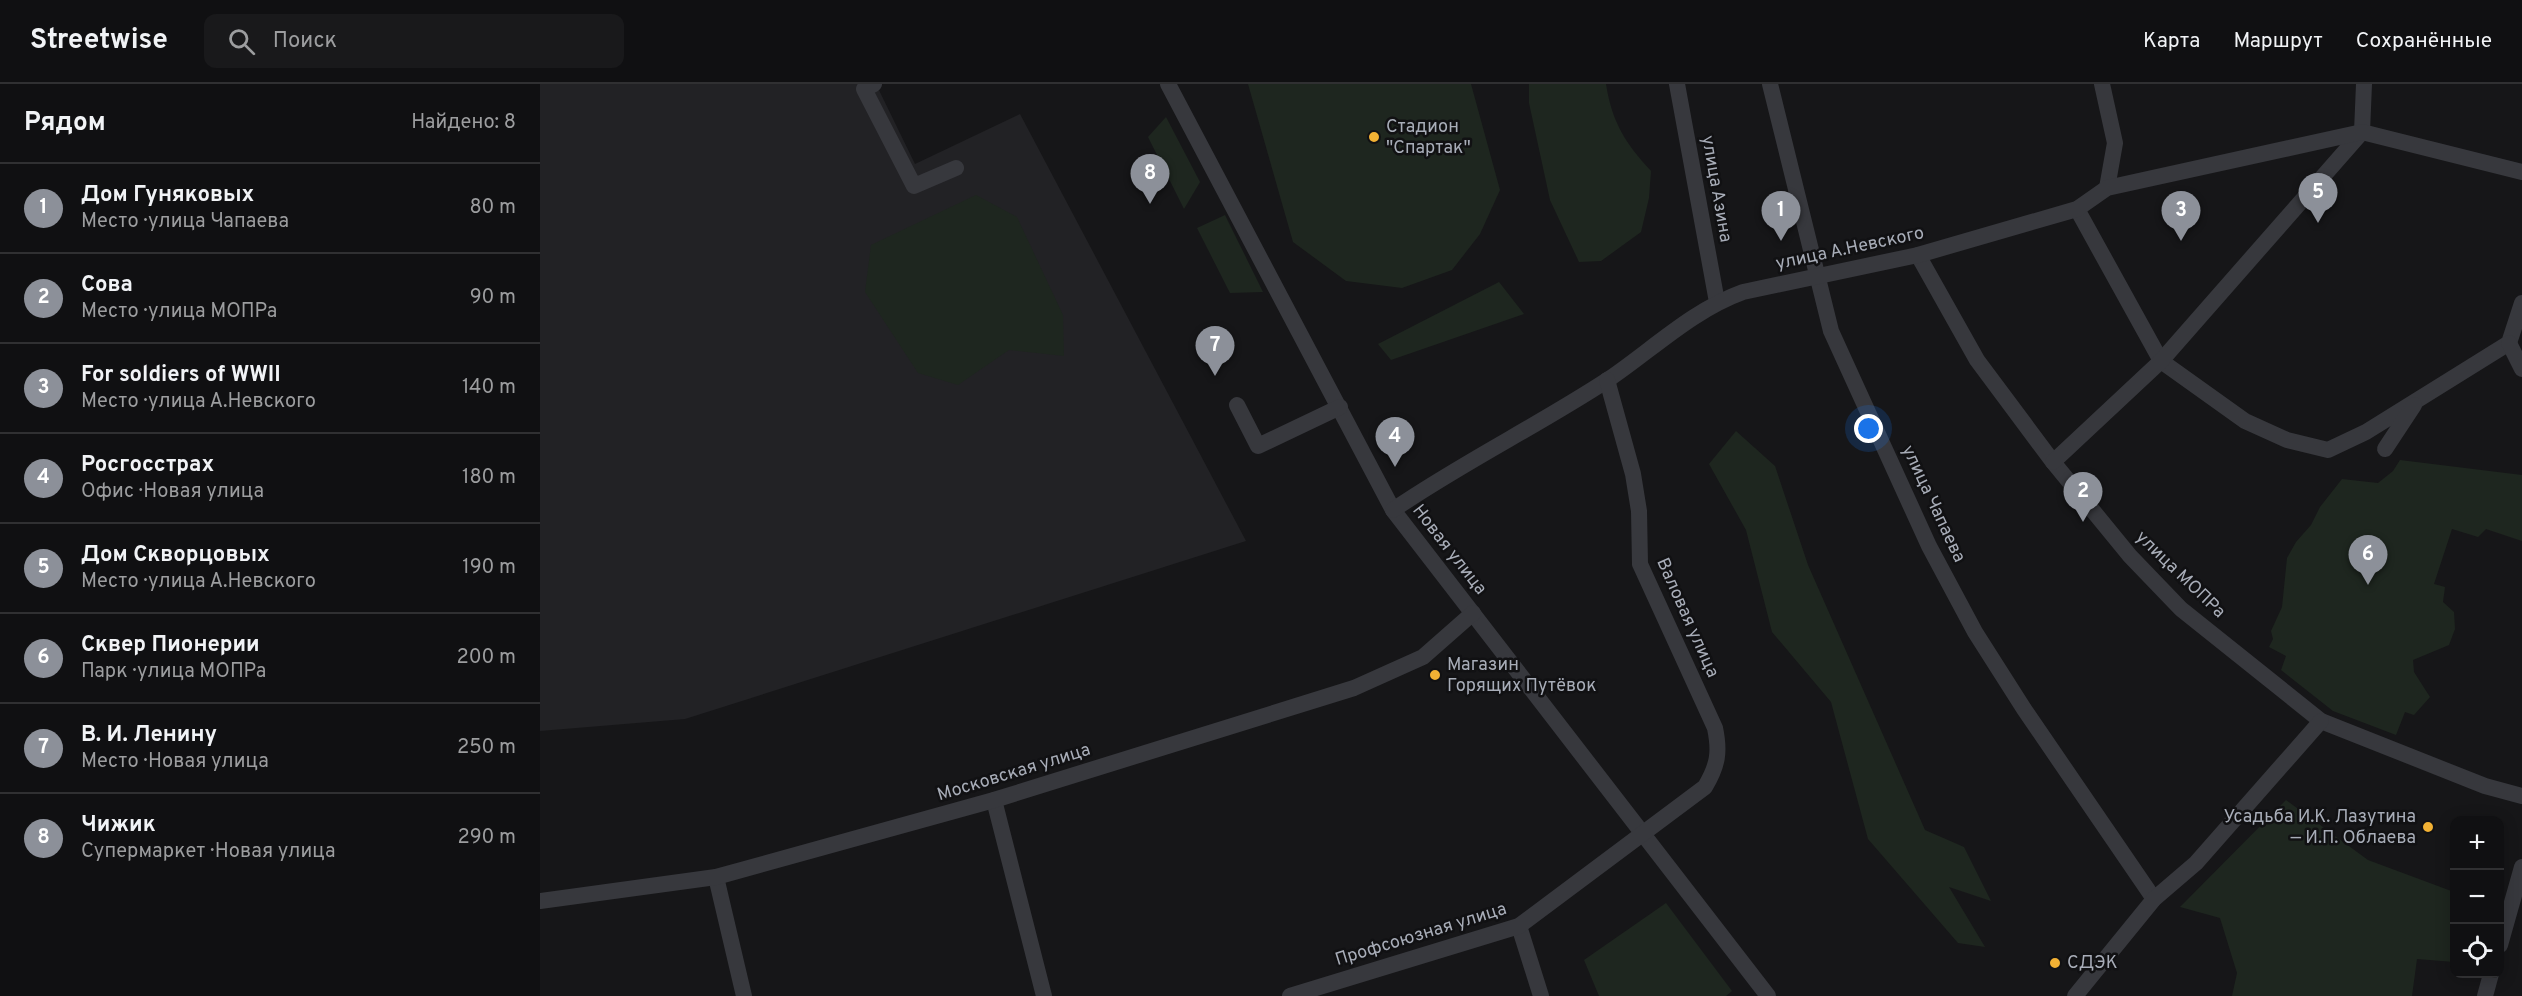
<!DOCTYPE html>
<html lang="ru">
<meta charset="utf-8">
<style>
:root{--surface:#101012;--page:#19191b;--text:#f1f3f6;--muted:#9c9d9f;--line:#303032;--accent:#8c9099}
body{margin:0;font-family:Overpass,sans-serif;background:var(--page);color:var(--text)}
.controls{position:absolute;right:18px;bottom:18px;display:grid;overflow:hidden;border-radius:12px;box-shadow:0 3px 15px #0003}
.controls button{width:54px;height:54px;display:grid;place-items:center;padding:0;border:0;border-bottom:2px solid var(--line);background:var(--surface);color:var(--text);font:30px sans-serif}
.you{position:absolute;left:1329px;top:345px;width:21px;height:21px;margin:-15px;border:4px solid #fff;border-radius:50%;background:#1a73e8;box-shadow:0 0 0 9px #1a73e833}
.badge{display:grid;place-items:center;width:39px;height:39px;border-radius:50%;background:var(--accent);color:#fff;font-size:20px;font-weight:700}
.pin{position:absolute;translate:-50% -50px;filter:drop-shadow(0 2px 3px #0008)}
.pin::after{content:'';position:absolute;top:32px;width:21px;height:18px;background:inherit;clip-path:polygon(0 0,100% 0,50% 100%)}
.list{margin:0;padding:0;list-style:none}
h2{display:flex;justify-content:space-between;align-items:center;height:78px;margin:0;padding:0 24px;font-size:26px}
h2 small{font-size:20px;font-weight:400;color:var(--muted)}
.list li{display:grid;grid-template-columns:39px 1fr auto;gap:18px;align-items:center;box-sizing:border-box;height:90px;padding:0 24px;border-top:2px solid var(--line)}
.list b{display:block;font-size:22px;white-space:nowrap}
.list p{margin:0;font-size:20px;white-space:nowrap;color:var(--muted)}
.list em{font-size:20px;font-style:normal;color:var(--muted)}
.icon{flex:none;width:33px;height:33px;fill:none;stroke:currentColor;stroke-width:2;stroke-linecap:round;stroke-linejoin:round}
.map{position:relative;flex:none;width:1982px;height:912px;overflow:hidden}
header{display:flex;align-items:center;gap:36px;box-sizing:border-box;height:84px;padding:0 30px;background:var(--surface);border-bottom:2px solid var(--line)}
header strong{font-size:28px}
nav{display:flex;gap:33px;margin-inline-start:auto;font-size:21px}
.search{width:420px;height:54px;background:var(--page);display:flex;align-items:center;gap:15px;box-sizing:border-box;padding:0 21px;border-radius:12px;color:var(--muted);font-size:22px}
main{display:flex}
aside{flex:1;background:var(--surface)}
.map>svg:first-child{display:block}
.built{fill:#222225}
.green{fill:#1e261f}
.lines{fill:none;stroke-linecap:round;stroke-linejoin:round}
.minor{stroke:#37383d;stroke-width:16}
.poi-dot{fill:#f2b134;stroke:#111113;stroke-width:2}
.labels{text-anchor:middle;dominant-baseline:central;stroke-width:5;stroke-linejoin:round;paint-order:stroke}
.poi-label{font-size:18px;fill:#a8adb8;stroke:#111113;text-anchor:start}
.street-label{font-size:18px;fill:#a8adb8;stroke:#111113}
</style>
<header>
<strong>Streetwise</strong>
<div class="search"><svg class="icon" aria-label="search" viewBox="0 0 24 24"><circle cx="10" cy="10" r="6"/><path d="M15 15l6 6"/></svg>Поиск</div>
<nav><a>Карта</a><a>Маршрут</a><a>Сохранённые</a></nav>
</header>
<main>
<aside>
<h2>Рядом<small>Найдено: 8</small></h2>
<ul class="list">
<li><span class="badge">1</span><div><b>Дом Гуняковых</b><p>Место · улица Чапаева</p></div><em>80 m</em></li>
<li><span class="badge">2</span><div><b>Сова</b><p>Место · улица МОПРа</p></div><em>90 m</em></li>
<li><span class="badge">3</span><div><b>For soldiers of WWII</b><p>Место · улица А.Невского</p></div><em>140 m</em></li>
<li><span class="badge">4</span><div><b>Росгосстрах</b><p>Офис · Новая улица</p></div><em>180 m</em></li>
<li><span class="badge">5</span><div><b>Дом Скворцовых</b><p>Место · улица А.Невского</p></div><em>190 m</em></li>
<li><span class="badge">6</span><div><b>Сквер Пионерии</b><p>Парк · улица МОПРа</p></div><em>200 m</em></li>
<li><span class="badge">7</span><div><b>В. И. Ленину</b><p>Место · Новая улица</p></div><em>250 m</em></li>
<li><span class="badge">8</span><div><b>Чижик</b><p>Супермаркет · Новая улица</p></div><em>290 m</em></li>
</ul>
</aside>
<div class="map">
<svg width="1982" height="912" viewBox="0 0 1982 912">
<rect width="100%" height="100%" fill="#161618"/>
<polygon class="built" points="0,0 336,0 375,80 480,30 706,457 145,635 0,647"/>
<g class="green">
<polygon points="708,0 931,0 960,106 940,150 912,186 862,204 806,197 753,158"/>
<path d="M 989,0 L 1066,0 C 1072,38 1085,59 1111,87 L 1109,114 L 1101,148 L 1061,177 L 1039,178 L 1010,116 L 989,19 Z"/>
<polygon points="626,33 660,98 644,125 608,53"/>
<polygon points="436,111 477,133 523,231 524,272 469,266 418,301 378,289 325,208 331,161"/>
<polygon points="685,131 723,208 690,209 657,144"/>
<polygon points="959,198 984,230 851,276 838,260"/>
<polygon points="1196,347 1235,382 1268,481 1385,746 1424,763 1451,817 1409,803 1445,863 1418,859 1328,755 1291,618 1232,548 1206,446 1169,380"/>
<polygon points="1860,376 1982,391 1982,457 1946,445 1938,453 1912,445 1894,500 1905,503 1903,518 1914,528 1915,545 1909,561 1873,576 1874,588 1890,613 1874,631 1865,628 1856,651 1793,627 1741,586 1746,572 1729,563 1733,555 1731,547 1742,523 1747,474 1756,458 1771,441 1780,423 1802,395 1838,399 1853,387"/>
<polygon points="1746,716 1828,776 1914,808 1914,878 1877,875 1872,912 1692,912 1697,889 1680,834 1640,823"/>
<polygon points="1126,819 1192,907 1186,912 1059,912 1044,876"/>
</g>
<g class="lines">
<g class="minor">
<polyline points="334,0 324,5 374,102 416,84"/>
<polyline points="628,0 853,426 1228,912"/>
<polyline points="1137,0 1177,218"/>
<polyline points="1230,0 1291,247 1389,462 1435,548 1484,625 1614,815"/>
<polyline points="1562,0 1575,59 1567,104"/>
<polyline points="1822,48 1824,0"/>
<polyline points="1537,125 1621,277 1705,337 1747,356 1788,366 1826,348 1969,259 1982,219"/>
<polyline points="1378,171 1437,276 1513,378 1590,472 1641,525 1781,637 1945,702 1982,712"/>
<polyline points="1969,259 1982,285"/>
<polyline points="697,321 718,362 800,323"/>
<polyline points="1845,365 1874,321"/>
<polyline points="1513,378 1621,277 1822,48"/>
<path d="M 853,426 C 923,378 999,341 1069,295 C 1113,265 1153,226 1203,208 L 1378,171 L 1537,125 L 1567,104 L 1822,48 L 1982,88"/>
<polyline points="454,716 504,912"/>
<polyline points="176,793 204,912"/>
<polyline points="0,817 176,793 454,716 814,604 883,573 933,529"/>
<polyline points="979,842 1001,912"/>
<polyline points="1960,861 1982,783"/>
<path d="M 750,912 L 979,842 L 1165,703 C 1178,681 1180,668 1175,644 L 1100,480 L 1099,427 L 1093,390 L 1067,296"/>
<polyline points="1535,912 1614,815 1656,779 1781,637"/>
<polyline points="1945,912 1951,890"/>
</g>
</g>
<g class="poi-dot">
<circle cx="834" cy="53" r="6"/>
<circle cx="895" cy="591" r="6"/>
<circle cx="1888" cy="743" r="6"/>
<circle cx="1515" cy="879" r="6"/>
</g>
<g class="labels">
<g class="poi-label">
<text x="846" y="43">Стадион<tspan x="846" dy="21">"Спартак"</tspan></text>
<text x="907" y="581">Магазин<tspan x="907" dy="21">Горящих Путёвок</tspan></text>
<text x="1876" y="733" text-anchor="end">Усадьба И.К. Лазутина<tspan x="1876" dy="21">— И.П. Облаева</tspan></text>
<text x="1527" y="879">СДЭК</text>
</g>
<g class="street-label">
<text transform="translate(1176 105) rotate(80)">улица Азина</text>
<text transform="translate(1310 165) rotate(-12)">улица А.Невского</text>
<text transform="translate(1393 420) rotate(65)">улица Чапаева</text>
<text transform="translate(909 466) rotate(52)">Новая улица</text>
<text transform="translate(1640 491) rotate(44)">улица МОПРа</text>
<text transform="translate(1147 534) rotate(66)">Валовая улица</text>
<text transform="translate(474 689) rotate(-17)">Московская улица</text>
<text transform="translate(881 851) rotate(-17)">Профсоюзная улица</text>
</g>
</g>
</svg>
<div class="controls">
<button>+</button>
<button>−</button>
<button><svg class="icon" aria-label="locate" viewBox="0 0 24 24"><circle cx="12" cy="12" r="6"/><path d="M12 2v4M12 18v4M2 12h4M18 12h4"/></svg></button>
</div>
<div class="you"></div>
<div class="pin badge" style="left:1241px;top:157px">1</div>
<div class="pin badge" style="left:1543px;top:438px">2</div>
<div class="pin badge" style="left:1641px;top:157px">3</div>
<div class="pin badge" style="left:855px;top:383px">4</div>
<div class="pin badge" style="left:1778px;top:139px">5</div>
<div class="pin badge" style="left:1828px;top:501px">6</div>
<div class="pin badge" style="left:675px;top:292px">7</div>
<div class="pin badge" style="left:610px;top:120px">8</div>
</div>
</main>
